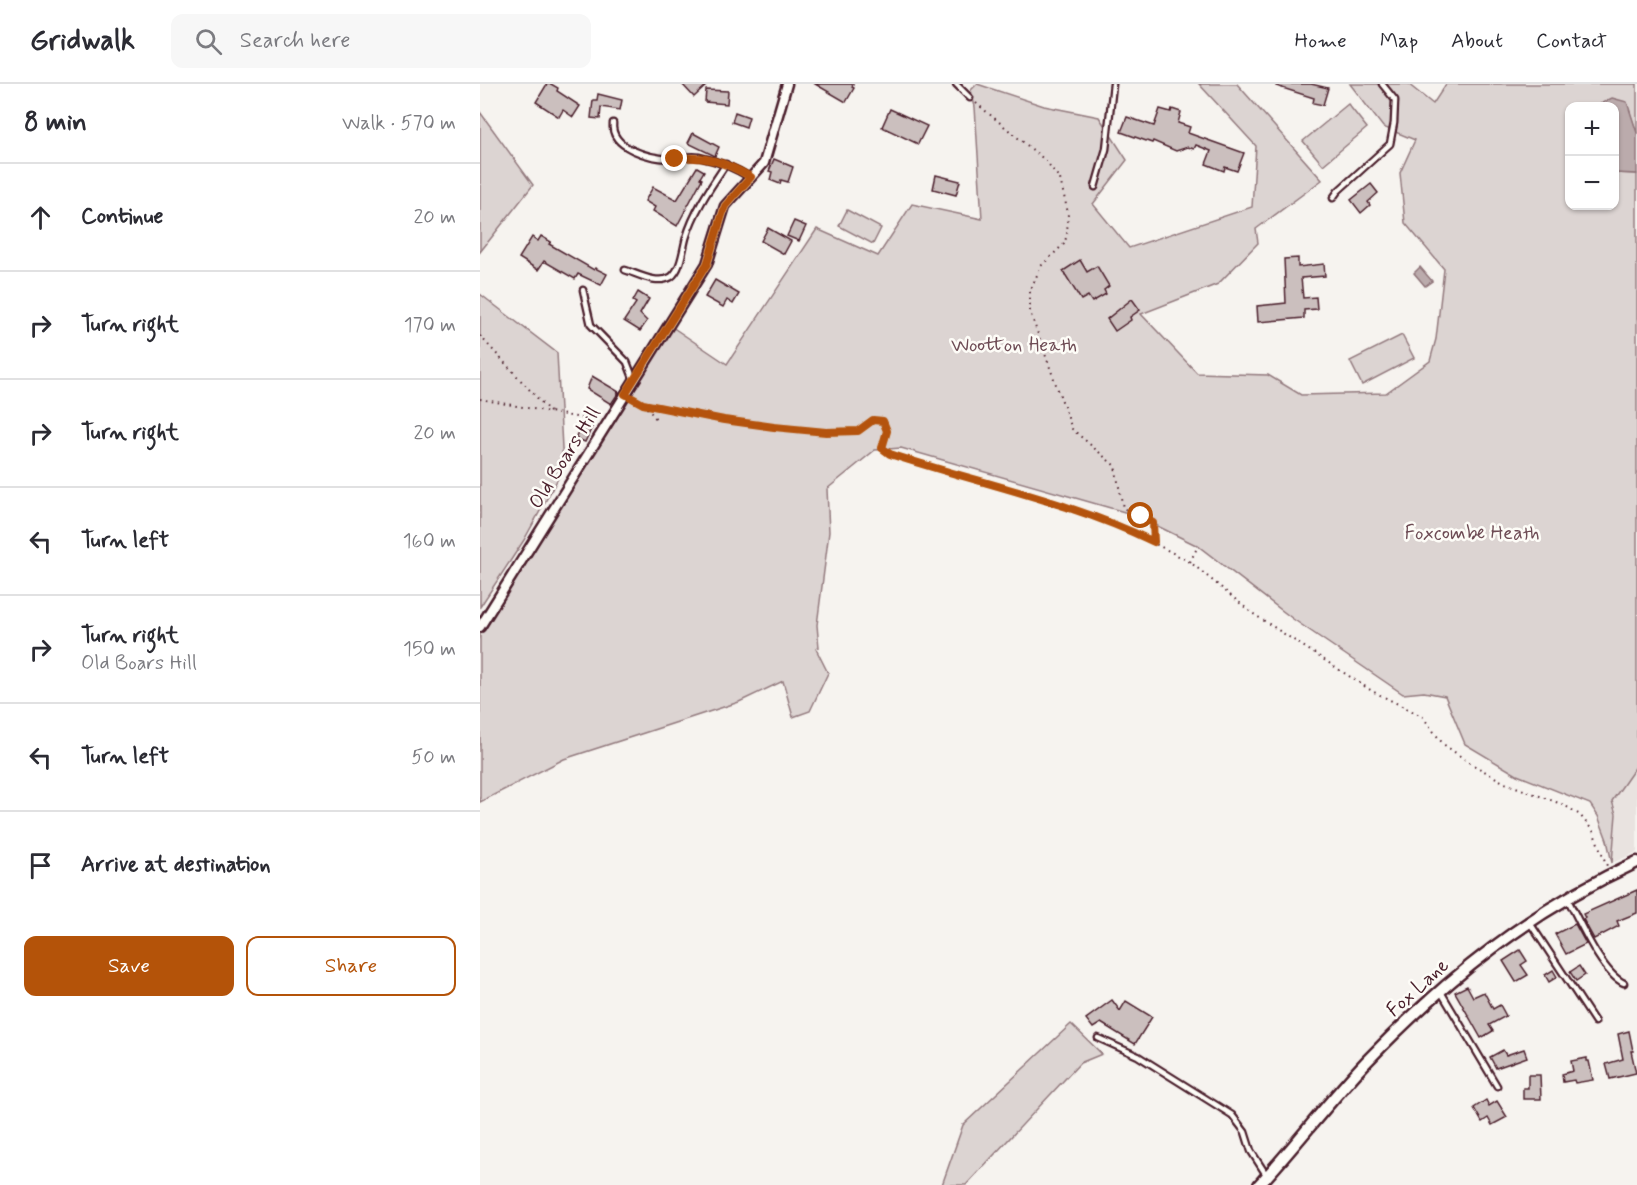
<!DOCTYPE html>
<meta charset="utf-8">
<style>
:root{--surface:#fff;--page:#f7f7f7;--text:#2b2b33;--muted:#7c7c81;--line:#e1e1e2;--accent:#b45309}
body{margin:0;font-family:Mynerve,sans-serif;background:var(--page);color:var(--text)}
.controls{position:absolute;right:18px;top:18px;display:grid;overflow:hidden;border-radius:12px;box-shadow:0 2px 4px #0004}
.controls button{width:54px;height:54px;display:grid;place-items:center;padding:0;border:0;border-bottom:2px solid var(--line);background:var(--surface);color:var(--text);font:30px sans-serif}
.stop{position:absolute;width:18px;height:18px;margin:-14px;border:4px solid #b45309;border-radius:50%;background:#fff}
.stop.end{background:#b45309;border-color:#fff;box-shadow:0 2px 6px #0008}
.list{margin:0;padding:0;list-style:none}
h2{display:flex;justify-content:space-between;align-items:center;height:78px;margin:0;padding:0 24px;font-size:26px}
h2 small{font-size:20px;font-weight:400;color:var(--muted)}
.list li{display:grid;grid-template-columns:39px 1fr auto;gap:18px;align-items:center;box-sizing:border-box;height:108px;padding:0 24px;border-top:2px solid var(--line)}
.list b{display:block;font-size:22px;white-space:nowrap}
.list p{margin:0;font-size:20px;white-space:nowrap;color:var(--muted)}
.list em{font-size:20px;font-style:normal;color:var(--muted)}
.actions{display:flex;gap:12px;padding:18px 24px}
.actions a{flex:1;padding:14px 0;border:2px solid var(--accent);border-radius:12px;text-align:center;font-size:21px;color:var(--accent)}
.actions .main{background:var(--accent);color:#fff}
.icon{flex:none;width:33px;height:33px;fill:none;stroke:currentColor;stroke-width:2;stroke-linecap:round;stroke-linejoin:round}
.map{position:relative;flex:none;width:1157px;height:1101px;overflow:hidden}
header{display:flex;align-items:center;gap:36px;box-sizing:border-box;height:84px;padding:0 30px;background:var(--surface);border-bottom:2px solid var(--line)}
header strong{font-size:28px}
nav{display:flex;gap:33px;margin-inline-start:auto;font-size:21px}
.search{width:420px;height:54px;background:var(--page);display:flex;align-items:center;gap:15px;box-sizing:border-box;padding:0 21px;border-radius:12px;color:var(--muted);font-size:22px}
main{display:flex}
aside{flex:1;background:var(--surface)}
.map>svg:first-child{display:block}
.built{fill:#e9e3e0}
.green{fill:#dcd4d2;stroke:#937a7e;stroke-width:1.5}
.water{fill:#bbabac;stroke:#8e7378;stroke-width:1.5}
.building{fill:#cbbfbe;stroke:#4a1f2b;stroke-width:1.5}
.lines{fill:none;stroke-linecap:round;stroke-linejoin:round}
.service-casing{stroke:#4a1f2b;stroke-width:9}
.minor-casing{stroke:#4a1f2b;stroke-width:13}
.tertiary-casing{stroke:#4a1f2b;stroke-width:15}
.path{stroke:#4a1f2b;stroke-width:2;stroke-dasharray:1.5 4.5;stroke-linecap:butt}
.service{stroke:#fdfcf7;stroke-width:4.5}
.minor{stroke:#fdfcf7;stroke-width:8}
.tertiary{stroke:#fdfcf7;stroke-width:10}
.route{stroke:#b45309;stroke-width:8}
.labels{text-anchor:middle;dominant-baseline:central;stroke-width:5;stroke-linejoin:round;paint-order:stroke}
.park-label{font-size:20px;fill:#6e4c55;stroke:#fdfcf7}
.street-label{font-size:20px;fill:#4a1f2b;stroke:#fdfcf7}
</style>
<header>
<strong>Gridwalk</strong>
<div class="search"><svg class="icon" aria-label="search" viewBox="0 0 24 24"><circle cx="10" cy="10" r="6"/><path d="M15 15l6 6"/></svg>Search here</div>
<nav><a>Home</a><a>Map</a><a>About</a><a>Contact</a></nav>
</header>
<main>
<aside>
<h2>8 min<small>Walk · 570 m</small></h2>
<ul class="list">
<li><svg class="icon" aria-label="ahead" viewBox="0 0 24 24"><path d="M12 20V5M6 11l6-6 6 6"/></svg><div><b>Continue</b></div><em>20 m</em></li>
<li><svg class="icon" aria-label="right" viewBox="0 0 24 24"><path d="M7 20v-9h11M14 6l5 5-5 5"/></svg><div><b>Turn right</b></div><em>170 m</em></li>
<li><svg class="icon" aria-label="right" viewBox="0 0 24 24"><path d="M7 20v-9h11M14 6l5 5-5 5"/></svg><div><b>Turn right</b></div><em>20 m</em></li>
<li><svg class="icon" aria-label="left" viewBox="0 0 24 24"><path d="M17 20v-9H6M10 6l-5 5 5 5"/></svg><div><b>Turn left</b></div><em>160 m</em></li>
<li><svg class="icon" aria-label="right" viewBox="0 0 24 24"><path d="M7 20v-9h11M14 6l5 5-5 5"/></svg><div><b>Turn right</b><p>Old Boars Hill</p></div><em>150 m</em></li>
<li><svg class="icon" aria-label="left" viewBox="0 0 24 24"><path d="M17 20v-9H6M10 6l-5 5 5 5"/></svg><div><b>Turn left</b></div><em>50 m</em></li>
<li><svg class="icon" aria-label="arrive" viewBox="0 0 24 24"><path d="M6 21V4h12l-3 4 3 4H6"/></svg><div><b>Arrive at destination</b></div></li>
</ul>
<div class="actions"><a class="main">Save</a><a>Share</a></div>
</aside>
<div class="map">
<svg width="1157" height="1101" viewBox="0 0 1157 1101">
<rect width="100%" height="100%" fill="#f6f3ef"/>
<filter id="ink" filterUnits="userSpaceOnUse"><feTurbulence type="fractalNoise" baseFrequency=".0167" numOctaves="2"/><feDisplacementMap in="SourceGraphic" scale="12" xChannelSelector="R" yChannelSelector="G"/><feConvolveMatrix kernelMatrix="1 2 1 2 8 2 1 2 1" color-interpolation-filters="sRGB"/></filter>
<g filter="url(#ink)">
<polygon class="built" points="1157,681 1157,768 1132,779 1136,739 1132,717"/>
<g class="green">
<polygon points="497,0 564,22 619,33 647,76 613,120 649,164 772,123 776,62 719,0 757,0 842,96 776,145 778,159 738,200 661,230 717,289 788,291 821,311 906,309 950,277 956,255 964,185 925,139 920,89 935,56 903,43 870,0 928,0 953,20 966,0 1157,0 1157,49 1146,18 1116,22 1090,22 1090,122 1134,122 1135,89 1157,90 1157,681 1132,717 1136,730 1132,779 1127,756 1118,732 1110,720 1037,691 985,660 965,612 944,608 923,610 813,535 718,462 655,431 421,364 395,366 347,405 349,448 337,541 339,564 336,565 348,589 330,627 313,633 303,597 259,618 84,675 0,718 0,547 192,243 247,280 337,145 398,172 432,120 502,135 495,23 491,6"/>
<polygon points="868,20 887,44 843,81 823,57"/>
<polygon points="0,28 53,101 0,168"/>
<polygon points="367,126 401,144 393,160 359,142"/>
<polygon points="0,210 77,269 83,383 81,389 44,456 0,523"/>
<polygon points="922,251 934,274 882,301 870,277"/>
<polygon points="591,940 622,970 600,979 486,1101 462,1101 483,1041"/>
</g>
<g class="water">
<polygon points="1132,14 1147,18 1157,49 1157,90 1135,89 1134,22 1116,22"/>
<polygon points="940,183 952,197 945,202 934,189"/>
</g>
<g class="building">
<polygon points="67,0 71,0 78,4 77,7 100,22 93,33 83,26 79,33 56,18"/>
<polygon points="202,0 228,0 214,13"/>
<polygon points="335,0 373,0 372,3 374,4 366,18"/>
<polygon points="796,0 831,0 848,4 843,21 833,19 834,14 796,2"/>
<polygon points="226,6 248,7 247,20 225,18"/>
<polygon points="118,10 142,16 140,26 121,23 120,35 111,34 113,16 117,16"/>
<polygon points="410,25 447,42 438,60 402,43"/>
<polygon points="680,25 691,28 692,25 701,28 698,39 710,43 708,49 764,69 757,87 745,83 744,87 726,80 731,67 716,61 714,65 708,63 696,67 673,57 672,59 641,48 647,33 674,42"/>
<polygon points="255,28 269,33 266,43 252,38"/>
<polygon points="213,49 239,63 235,72 208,59"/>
<polygon points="294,75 313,83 308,98 301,96 300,100 290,96 292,88 289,87"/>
<polygon points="217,83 224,87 220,94 222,95 197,142 173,127 175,123 165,117 173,103 197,116"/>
<polygon points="456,91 480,97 476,111 453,105"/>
<polygon points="891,100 898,109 888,118 890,121 881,129 871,116"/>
<polygon points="314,137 326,142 319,157 307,152"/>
<polygon points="288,144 311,157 304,170 281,157"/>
<polygon points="61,152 71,158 69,160 114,186 115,184 127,190 121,201 98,190 95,195 64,177 58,186 39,174 52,153 58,157"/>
<polygon points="818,174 818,183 844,180 845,192 821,194 823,214 836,213 837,225 824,226 824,234 778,238 777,222 806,219 804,175"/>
<polygon points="600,176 607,188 617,182 629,202 624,206 626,210 612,218 608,212 601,216 583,187"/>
<polygon points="235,196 259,210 253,220 247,216 243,223 225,213"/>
<polygon points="158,208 169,215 160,230 167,237 160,247 144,237 156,219 153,217"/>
<polygon points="652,215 660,226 650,233 651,236 635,247 627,235"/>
<polygon points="112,292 139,308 131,320 107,305"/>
<polygon points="103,338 112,343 105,358 95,354"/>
<polygon points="1157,806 1157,829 1137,837 1139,842 1114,855 1103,835 1105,834 1103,830"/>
<polygon points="1095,840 1106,860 1086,870 1075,850"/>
<polygon points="1040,866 1047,877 1041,881 1048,891 1036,898 1023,877"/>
<polygon points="1099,882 1105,891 1096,897 1090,888"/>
<polygon points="1073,886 1077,893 1069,898 1065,891"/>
<polygon points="987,902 993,913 1004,908 1013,925 1020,921 1026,932 1009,941 1013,947 1001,954 975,908"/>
<polygon points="632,916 640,927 646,917 672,933 655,960 621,939 613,944 606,935"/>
<polygon points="1149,947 1153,967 1151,967 1156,989 1130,995 1126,980 1143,975 1138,950"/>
<polygon points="1044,965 1047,973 1016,984 1010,973 1023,966 1026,971"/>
<polygon points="1107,974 1107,977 1109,977 1113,996 1095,999 1094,996 1083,998 1082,990 1093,987 1091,977"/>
<polygon points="1048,991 1060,991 1061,1015 1043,1015 1043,1004 1048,1004"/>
<polygon points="1006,1016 1009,1022 1017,1017 1027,1033 1012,1041 1008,1034 1002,1038 994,1024"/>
</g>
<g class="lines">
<g class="service-casing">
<g id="service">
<polyline points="476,0 490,14"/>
<path d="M 133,39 C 130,65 171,74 190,75 C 200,75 209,71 219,73 C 238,77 254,83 271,94"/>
<polyline points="615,103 626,65 633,0"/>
<polyline points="853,114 858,107 910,60 914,39 915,16 902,0"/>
<path d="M 145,186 C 158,190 177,201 191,193 C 201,186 203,165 206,154 C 214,127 230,104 246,80"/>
<polyline points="103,206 111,241 147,278 154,296"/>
<path d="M 1087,814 C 1099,836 1122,890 1144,899"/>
<polyline points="1050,839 1115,938"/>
<polyline points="961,908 1017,1002"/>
<polyline points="618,954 658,972 752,1031 765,1048 771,1067 787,1092"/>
</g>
</g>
<g class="minor-casing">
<polyline id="minor" points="0,543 227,180 245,122 284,79 307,0"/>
</g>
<g class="tertiary-casing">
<path id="tertiary" d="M 779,1101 C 816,1061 849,1017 887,977 C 968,893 1050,827 1157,778"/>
</g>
<g class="path">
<polyline points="496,19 566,77 580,95 588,129 587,151 584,160 561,182 550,207 550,228 592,345 635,382 643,424 673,439 674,458"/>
<polyline points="0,252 71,329"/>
<polyline points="0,315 117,337"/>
<polyline points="153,315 163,319 244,336 346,348 378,347 393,336 403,337 407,347 403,364 410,370 453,384 530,406 647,445 710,478 772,529 892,607 942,632 963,660 990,679 1025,699 1084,721 1100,731 1113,747 1127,782"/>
<polyline points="163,319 177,336"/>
<polyline points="710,478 718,462"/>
</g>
<use href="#service" class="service"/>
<use href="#minor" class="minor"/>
<use href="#tertiary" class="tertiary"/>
</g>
</g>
<g class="lines" filter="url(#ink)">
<path class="route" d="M 195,75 C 224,70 246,79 271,93 L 245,122 L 227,180 L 145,310 L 163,320 L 244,336 L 294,343 L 346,348 L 378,347 L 393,336 L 403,337 L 407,347 L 402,364 L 410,370 C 498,399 590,417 674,458 L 673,439 L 661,432"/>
</g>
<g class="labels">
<g class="park-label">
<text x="534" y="261">Wootton Heath</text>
<text x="992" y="449">Foxcombe Heath</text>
</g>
<g class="street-label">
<text transform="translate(85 374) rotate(-58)">Old Boars Hill</text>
<text transform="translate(938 904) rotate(-42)">Fox Lane</text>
</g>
</g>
</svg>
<div class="controls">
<button>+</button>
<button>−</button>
</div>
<div class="stop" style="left:661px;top:432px"></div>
<div class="stop end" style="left:195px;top:75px"></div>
</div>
</main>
